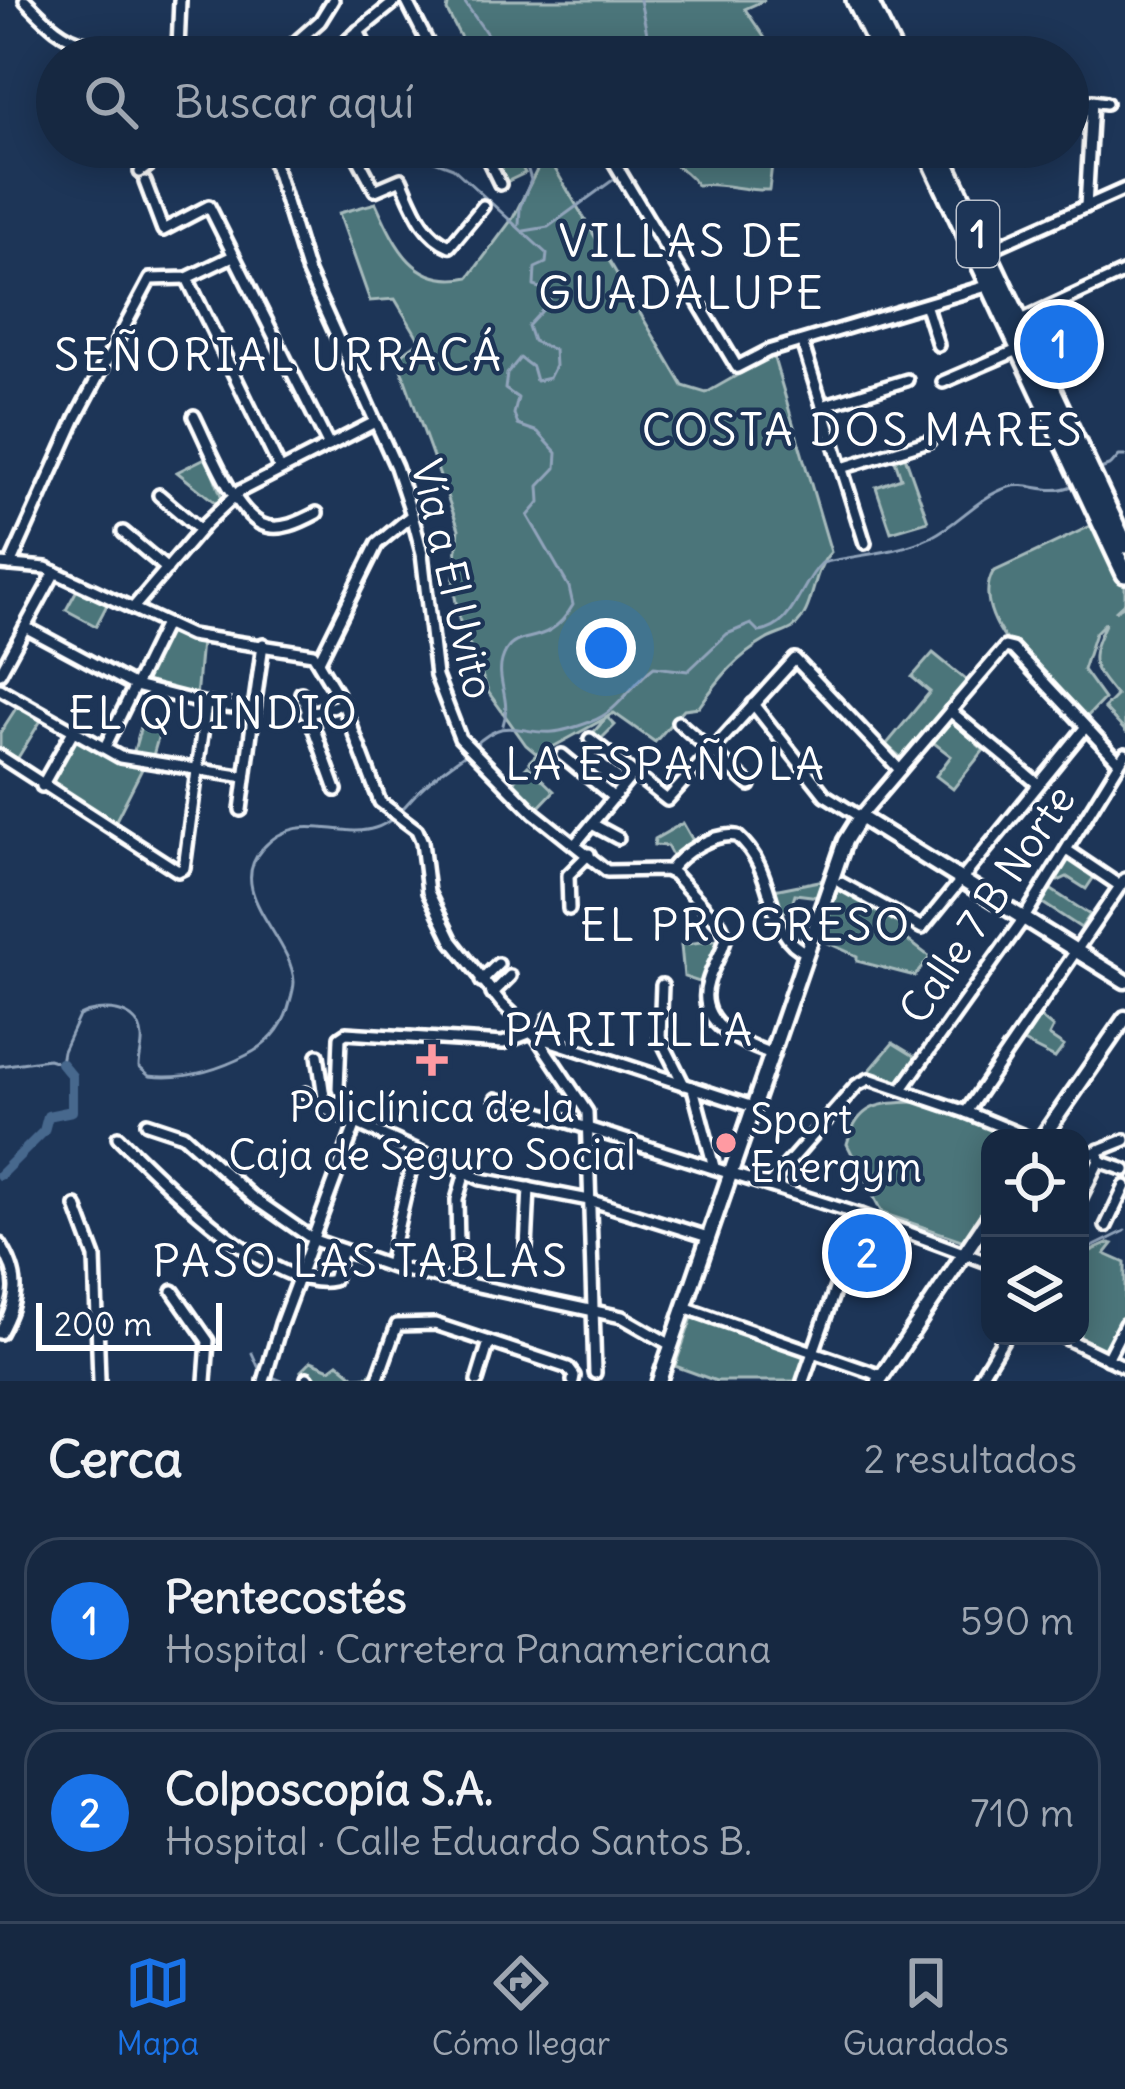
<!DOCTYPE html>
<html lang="es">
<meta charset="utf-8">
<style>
:root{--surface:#162841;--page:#1f3048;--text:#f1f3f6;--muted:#9ea6b1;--line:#35445a;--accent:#1a73e8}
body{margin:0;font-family:Delius,sans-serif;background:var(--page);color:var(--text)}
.controls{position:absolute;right:36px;bottom:36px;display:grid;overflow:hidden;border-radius:24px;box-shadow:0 6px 30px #0003}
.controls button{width:108px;height:108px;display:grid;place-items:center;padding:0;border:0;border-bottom:3px solid var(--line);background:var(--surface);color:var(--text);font:60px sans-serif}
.scale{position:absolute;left:36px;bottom:30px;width:186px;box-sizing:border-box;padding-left:12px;border:6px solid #fff;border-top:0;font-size:33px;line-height:42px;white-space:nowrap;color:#fff;-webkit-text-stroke:9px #1d3557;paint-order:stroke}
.you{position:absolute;left:606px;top:648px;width:42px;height:42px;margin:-30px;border:9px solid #fff;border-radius:50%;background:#1a73e8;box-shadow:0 0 0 18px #1a73e833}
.badge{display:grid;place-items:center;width:78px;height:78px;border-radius:50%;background:var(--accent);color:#fff;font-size:39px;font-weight:700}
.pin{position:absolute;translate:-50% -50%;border:6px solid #fff;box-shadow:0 3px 12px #0006}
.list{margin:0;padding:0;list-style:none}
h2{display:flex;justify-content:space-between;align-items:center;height:156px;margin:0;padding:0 48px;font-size:51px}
h2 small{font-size:39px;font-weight:400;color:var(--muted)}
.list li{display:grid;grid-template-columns:78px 1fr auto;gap:36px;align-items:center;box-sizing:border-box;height:168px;margin:0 24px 24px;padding:0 24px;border:3px solid var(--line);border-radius:36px}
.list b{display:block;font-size:45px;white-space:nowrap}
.list p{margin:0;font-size:39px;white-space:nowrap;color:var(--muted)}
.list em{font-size:39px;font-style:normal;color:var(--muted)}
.icon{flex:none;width:66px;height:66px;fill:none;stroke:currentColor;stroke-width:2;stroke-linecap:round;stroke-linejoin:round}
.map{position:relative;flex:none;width:1125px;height:1381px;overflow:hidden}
.search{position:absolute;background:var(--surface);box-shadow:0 6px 30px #0003;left:36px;right:36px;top:36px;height:132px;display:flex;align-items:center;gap:30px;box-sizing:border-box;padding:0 42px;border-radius:66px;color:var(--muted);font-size:45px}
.sheet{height:540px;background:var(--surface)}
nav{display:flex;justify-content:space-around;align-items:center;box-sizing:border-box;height:168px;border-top:3px solid var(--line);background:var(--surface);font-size:33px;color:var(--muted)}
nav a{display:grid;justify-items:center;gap:6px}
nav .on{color:var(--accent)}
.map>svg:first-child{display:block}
.green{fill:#4c757a;stroke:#a6babc;stroke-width:3}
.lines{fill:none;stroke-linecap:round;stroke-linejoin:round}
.stream{stroke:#91a4bb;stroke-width:3}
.river{stroke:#47678d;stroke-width:10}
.minor-casing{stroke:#fff;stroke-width:18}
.major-casing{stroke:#fff;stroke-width:21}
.highway-casing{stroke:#fff;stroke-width:24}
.minor{stroke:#1d3557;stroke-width:9}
.major{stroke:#1d3557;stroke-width:12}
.highway{stroke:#1d3557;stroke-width:15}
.poi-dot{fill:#ff9aa2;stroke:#1d3557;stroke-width:4.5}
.labels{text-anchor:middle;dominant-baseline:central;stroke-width:9;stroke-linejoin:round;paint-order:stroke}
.shield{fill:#1d3557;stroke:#bbc2cd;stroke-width:3}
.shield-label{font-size:39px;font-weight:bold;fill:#fff}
.street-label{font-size:42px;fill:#fff;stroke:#1d3557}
.poi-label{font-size:42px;fill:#fff;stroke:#1d3557}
.neighbourhood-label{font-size:45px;letter-spacing:3px;fill:#fff;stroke:#1d3557}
</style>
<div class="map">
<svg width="1125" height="1381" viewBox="0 0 1125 1381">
<rect width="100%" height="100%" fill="#1d3557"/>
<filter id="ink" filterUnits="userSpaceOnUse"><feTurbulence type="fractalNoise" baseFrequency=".00833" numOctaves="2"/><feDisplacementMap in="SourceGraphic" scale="24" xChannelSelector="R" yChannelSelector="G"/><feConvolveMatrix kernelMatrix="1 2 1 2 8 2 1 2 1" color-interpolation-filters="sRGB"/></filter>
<g filter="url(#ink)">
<g class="green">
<polygon points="449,0 765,0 745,9 773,50 792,57 471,57 447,11"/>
<path d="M 630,147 L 828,147 L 825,165 L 772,164 L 769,190 C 744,191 721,182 697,185 C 683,165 654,152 630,147 Z"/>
<polygon points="513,150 525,173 504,183 493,160"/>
<path d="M 548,157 L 683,386 L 706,393 L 773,355 L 831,552 C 810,573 816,610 793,628 C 785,633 774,635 766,640 C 736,657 719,679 699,707 L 684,709 L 655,742 L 614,713 L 607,717 L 615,725 L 599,741 L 592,734 L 606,718 L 549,749 L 552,754 L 539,770 L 529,762 L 537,754 L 526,745 L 489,693 L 459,619 L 453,586 L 459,529 L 397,358 L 420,341 L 395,299 L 370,301 L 339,213 L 376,203 C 395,245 414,289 469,277 L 513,218 L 540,164 Z"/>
<polygon points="905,456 928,521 891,532 876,487 901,478 895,460"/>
<polygon points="207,457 222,498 217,504 177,472"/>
<path d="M 1095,524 L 1125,585 L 1125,602 L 1115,611 L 1125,605 L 1125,731 L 1104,708 L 1116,696 C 1089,664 1088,660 1106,622 L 1095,633 L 1083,670 L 1104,699 L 1082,722 C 1051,690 966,621 993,572 Z"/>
<polygon points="78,588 108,603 96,626 66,610"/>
<polygon points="168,632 201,641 196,698 141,684"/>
<polygon points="933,653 971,684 950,709 946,706 903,759 886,745 930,692 912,677"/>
<polygon points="20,702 43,717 16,761 0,751 0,733"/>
<polygon points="950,715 981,740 978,745 984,750 953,789 936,776 951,756 930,740"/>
<polygon points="142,723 161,728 152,759 133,754"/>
<polygon points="75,737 119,761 144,765 112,828 48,786"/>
<polygon points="528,766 554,791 537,809 511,784"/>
<polygon points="683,823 696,846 674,859 667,846 654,845 655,839"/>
<polygon points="1070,856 1096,874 1086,889 1067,877 1058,881 1054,878"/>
<polygon points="824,880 819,897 795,894 790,910 781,912 774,890"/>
<polygon points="837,884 907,923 902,936 930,957 915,976 857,961 857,956 819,939"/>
<polygon points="1047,887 1090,915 1081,928 1038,900"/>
<polygon points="720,939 702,983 684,977 681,945"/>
<polygon points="1040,1017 1053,1028 1049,1036 1064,1046 1055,1058 1023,1042"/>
<polygon points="893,1043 919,1059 899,1084 866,1075"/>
<path d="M 918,1102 L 1014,1138 L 990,1138 L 990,1202 L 964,1241 L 882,1213 L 847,1144 C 858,1103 880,1103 918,1102 Z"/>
<polygon points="1109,1243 1113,1244 1105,1254 1125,1263 1125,1314 1105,1352 1070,1336 1080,1336 1080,1256"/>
<polygon points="694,1312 811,1354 801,1381 716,1381 675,1366"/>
<polygon points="311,1361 330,1369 338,1363 355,1377 368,1376 378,1367 375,1381 311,1381 301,1371"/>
</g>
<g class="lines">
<g class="stream">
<polyline points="463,0 503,57"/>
<polyline points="640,0 650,48 647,57"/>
<polyline points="391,147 412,153"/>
<path d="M 421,156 L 453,168 L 547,254 L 546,263 L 535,268 L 534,286 L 550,291 L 550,302 L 528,326 L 533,341 L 554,350 L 555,366 L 549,378 L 536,381 L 532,367 L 520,358 L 507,374 L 505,389 L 518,398 L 514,414 L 518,425 L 538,432 L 557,453 L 556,468 L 539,486 L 540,502 L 528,516 L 569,587 L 573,605 C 548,649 519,629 506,651 C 491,677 513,696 503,725"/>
<polyline points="621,168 629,147"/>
<polyline points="519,225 520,207 531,180 521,147"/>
<polyline points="524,231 548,227 617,177"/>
<polyline points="1098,470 1111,465 1119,456 1125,456"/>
<path d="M 474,746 C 508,714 518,735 553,732 C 565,731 579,726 590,722 C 619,712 631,684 654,667 L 688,671 L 727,634 L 751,624 L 759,632 C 795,628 799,584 822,563 C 859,554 895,554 931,537 C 960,523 977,497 1009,487 C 1029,481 1048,496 1072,486"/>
<path d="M 0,1066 L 48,1059 L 61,1063 L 63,1051 L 79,1016 C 100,1005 140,1007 142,1038 C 143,1047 139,1057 139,1067 L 149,1076 C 183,1080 216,1071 247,1055 C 267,1045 281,1031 288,1009 C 290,1001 294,990 294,982 C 292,937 224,892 262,849 C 298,808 339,840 375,828 C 394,822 404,806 417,793 C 432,777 450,765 467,753"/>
<polyline points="1080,1253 1125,1231"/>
<polyline points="252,1353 261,1373 282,1381"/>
<polyline points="987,1381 1014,1336"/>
</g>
<polyline class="river" points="0,1175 44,1131 48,1116 72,1111 72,1076 61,1063"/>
<g class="minor-casing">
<g id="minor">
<path d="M 25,0 C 42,17 61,39 86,43 C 125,51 160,40 198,57"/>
<polyline points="406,0 435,57"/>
<polyline points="358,31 371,57"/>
<polyline points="178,49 180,0"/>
<polyline points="279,57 320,21 333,0"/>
<polyline points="327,57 397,0"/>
<path d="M 269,147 L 308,273 L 396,467 L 412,515 L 422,553 L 436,676 L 460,738 L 534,813 L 607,871 L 665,870 L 674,874 L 720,924 L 726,936 C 723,953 712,966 708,982 C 695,1024 741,1043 772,1054"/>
<path d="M 352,147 L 375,190 L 401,179 C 413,205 422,235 450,246 L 483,206"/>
<polyline points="415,147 418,154"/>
<polyline points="482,147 500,184"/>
<polyline points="605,147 737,367 768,351 990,285"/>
<polyline points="140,172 173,147"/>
<polyline points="145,182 163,230 209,206 329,446"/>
<polyline points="1086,207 1092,101 1106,103"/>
<polyline points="986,251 1125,189"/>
<polyline points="187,278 280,469"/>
<polyline points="926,307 938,345"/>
<polyline points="1019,321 1125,272"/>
<polyline points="802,342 865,543"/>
<polyline points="943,382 1020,349"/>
<polyline points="822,406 907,380"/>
<path d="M 194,416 C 209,446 232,508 261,524 C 279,533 302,521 317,513"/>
<polyline points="842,468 929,441"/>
<polyline points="159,495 200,530"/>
<polyline points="123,532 167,569"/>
<polyline points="0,564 46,568 190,635 313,654 343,704 380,802 417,830 422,842 428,892 452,941 502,1004 536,1036 753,1107"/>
<polyline points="10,565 76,418 150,279 187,278 233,256"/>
<polyline points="133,608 205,524 240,491 375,422"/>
<polyline points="25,627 135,686 206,704"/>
<polyline points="320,659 377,544 412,515"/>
<polyline points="0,673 55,572"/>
<polyline points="0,689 120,757 245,777"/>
<polyline points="301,693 336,790"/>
<polyline points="753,704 825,795 860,817 1005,647 1013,649 1119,762"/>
<polyline points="254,709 263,644"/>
<polyline points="950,711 1038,784"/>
<polyline points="306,714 343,704"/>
<polyline points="678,722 750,785"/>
<polyline points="590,739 667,800 795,659 900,770"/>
<polyline points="105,747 165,624"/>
<polyline points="562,755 614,798"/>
<polyline points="0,756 178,871 184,868 206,704 254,709 241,810"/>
<polyline points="42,786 72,733"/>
<polyline points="592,824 618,838"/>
<polyline points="576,843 633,774"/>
<polyline points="1068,851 1120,886"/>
<path d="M 669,871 C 682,853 714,832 737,836 C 780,873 763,935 807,953"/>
<polyline points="841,883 922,928 1084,729"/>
<polyline points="569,909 568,875 589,854"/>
<polyline points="481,981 498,964"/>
<polyline points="662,985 660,1037 684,1085"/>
<polyline points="492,994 510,976"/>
<polyline points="536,1036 587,1112 595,1373"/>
<polyline points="543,1039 549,1018"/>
<polyline points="318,1055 324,1097 320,1107"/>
<polyline points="693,1088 714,1167"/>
<polyline points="338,1089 340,1037 346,1033 503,1043 531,1032"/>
<polyline points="902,1089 1024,918 1125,754"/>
<polyline points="306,1093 320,1107 481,1179 589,1200 708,1237"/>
<polyline points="496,1099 861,1215 990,1263"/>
<polyline points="966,1112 1125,879"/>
<polyline points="147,1123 183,1135 252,1197 314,1240 395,1268 622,1317 671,1345"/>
<path d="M 118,1137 C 158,1177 274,1295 333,1280 L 342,1250"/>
<polyline points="1080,1158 1125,1140"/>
<polyline points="1099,1161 1125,1170"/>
<polyline points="769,1185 857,1085 869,1079 966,1112 1029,1138"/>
<polyline points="1080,1199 1099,1161 1099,1150"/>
<polyline points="76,1206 95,1257 99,1381"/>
<polyline points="1106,1226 1125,1186"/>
<path d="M 0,1244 C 21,1277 19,1299 0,1333"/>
<polyline points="458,1245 457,1200 465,1172"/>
<polyline points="526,1248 529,1188"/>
<polyline points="389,1265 415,1151"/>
<polyline points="173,1291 208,1341 205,1381"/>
<polyline points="684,1307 882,1376"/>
<polyline points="1061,1336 1125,1367"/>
<polyline points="1107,1359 1125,1324"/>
<polyline points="307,1378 309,1381"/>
<polyline points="264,1381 281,1324 356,1123"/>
<polyline points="377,1381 397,1325 435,1324 568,1368 574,1376 573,1381"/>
<polyline points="477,1381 489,1342"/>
<polyline points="803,1381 861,1215"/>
<polyline points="978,1381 1005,1336"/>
</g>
</g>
<g class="major-casing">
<g id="major">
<polyline points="1042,1138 1125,1018"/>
<polyline points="659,1381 845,841 860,817 1125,981"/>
<polyline points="879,1381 990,1215"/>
</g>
</g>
<g class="highway-casing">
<g id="highway">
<polyline points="855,0 883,57"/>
<polyline points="868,0 896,57"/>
<polyline points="925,147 1125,574"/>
<polyline points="938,147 1125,545"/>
</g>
</g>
<use href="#minor" class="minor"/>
<use href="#major" class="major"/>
<use href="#highway" class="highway"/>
</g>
</g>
<g class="poi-dot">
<path d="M426 1042h12v12h12v12h-12v12h-12v-12h-12v-12h12z"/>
<circle cx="726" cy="1143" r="12"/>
</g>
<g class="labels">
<rect class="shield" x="957" y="201" width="42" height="66" rx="9"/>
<g class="shield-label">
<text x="978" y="234">1</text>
</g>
<g class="street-label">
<text transform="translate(453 579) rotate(77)">Vía a El Uvito</text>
<text transform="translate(987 904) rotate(-56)">Calle 7 B Norte</text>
</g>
<g class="poi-label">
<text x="432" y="1107">Policlínica de la<tspan x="432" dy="48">Caja de Seguro Social</tspan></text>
<text x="750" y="1119" text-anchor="start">Sport<tspan x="750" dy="48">Energym</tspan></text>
</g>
<g class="neighbourhood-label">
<text x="682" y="241">VILLAS DE<tspan x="682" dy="52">GUADALUPE</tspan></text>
<text x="279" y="355">SEÑORIAL URRACÁ</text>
<text x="863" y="430">COSTA DOS MARES</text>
<text x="214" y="713">EL QUINDIO</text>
<text x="666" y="764">LA ESPAÑOLA</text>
<text x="746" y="925">EL PROGRESO</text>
<text x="630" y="1030">PARITILLA</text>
<text x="361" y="1261">PASO LAS TABLAS</text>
</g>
</g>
</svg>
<div class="controls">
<button><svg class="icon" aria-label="locate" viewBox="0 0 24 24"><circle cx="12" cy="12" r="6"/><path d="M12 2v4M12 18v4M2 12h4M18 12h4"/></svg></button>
<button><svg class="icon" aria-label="layers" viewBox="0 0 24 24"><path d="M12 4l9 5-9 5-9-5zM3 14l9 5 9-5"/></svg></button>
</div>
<div class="scale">200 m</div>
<div class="you"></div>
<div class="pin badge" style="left:1059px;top:344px">1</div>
<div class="pin badge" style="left:867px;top:1253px">2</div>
<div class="search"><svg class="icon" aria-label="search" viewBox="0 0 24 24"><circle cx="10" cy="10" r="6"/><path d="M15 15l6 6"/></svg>Buscar aquí</div>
</div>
<section class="sheet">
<h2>Cerca<small>2 resultados</small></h2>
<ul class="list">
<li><span class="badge">1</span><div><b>Pentecostés</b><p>Hospital · Carretera Panamericana</p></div><em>590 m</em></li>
<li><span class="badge">2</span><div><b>Colposcopía S.A.</b><p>Hospital · Calle Eduardo Santos B.</p></div><em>710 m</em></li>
</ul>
</section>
<nav>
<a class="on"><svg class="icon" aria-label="map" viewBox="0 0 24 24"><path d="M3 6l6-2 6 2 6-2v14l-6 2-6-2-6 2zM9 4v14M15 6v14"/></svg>Mapa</a>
<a><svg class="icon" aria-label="directions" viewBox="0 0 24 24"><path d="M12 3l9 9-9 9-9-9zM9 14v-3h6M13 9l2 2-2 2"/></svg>Cómo llegar</a>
<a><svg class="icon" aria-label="saved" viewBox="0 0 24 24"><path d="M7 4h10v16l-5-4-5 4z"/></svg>Guardados</a>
</nav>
